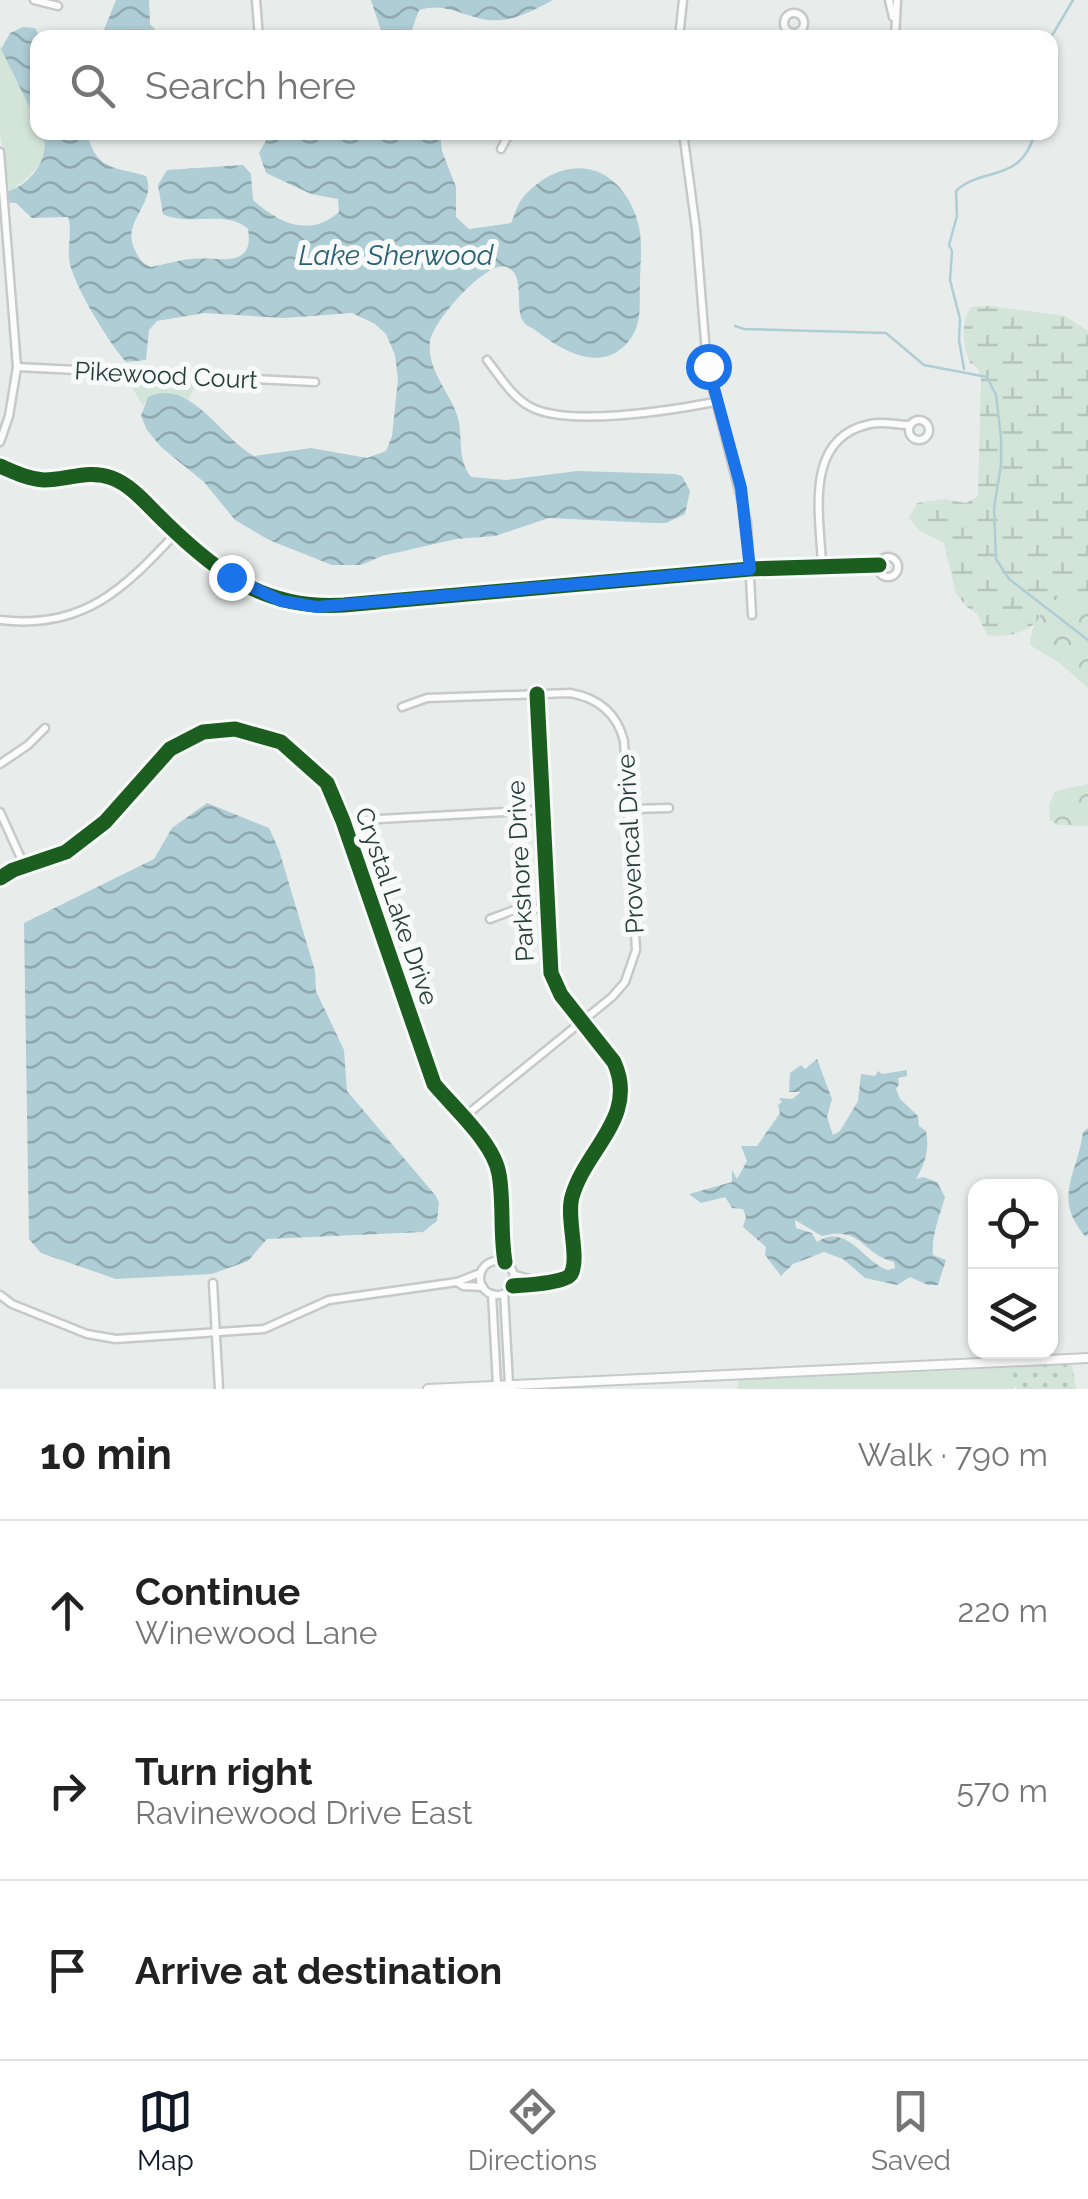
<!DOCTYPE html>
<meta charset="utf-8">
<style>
:root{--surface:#fff;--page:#f2f2f2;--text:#222;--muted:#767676;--line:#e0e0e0;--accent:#111827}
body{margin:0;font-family:Raleway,sans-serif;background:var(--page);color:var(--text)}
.controls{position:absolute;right:30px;bottom:30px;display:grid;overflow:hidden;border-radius:20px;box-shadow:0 2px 8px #0004}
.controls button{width:90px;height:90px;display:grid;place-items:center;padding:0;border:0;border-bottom:2px solid var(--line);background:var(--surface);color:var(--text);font:50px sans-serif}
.stop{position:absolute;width:30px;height:30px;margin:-22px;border:8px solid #1a73e8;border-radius:50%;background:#fff}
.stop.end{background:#1a73e8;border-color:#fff;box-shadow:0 2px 10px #0008}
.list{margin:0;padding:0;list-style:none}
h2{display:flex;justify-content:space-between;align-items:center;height:130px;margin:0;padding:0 40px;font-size:42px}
h2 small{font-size:32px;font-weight:400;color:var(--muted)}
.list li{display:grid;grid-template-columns:65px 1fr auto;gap:30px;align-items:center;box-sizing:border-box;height:180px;padding:0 40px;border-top:2px solid var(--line)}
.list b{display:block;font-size:38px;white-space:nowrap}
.list p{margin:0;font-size:32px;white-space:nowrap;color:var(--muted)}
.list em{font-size:32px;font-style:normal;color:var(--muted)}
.icon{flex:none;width:55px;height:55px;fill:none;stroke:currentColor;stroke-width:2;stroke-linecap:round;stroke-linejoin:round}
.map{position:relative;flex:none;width:1088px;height:1389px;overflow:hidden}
.search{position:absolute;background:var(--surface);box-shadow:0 2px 8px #0004;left:30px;right:30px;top:30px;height:110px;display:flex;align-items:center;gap:25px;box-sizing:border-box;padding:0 35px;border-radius:20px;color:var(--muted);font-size:38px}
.sheet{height:670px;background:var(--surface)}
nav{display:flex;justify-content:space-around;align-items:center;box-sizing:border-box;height:140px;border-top:2px solid var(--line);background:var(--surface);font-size:28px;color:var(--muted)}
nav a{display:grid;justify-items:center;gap:5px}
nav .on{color:var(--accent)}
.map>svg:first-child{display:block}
.grass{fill:url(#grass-dots)}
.forest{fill:url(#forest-crowns)}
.wetland{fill:url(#wetland-marsh)}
.park{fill:#d3e4d9}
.water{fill:url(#water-waves);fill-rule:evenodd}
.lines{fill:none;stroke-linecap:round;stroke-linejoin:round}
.stream{stroke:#afcdd5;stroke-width:2.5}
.minor-casing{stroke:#c5cac8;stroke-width:11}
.tertiary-casing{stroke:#c5cac8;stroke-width:12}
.minor{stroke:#fcfcfc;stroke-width:6}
.tertiary{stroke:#fcfcfc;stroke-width:8}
.cycleway-casing{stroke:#f7faf9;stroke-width:21}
.cycleway{stroke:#1b5e20;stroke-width:15}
.route{stroke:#1a73e8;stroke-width:12}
.labels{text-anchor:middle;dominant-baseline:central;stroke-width:10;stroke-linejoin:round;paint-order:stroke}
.street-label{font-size:25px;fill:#273e39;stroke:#f7faf9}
.water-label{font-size:28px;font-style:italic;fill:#286173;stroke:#f7faf9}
</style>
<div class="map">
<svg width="1088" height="1389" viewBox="0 0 1088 1389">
<defs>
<pattern id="grass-dots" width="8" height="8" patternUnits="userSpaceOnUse" patternTransform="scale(2.5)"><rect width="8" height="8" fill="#d3e4d9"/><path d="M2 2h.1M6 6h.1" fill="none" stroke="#b5c5bb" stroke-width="1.8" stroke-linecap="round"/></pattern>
<pattern id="forest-crowns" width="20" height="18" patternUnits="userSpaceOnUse" patternTransform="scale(2.5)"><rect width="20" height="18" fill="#d3e4d9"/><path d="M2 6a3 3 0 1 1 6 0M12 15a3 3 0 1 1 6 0" fill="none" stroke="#b5c5bb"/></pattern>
<pattern id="wetland-marsh" width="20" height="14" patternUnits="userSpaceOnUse" patternTransform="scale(2.5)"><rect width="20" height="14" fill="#d3e4d9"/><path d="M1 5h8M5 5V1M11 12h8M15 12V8" fill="none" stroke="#b5c5bb"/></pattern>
<pattern id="water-waves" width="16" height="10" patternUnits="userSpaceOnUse" patternTransform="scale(2.5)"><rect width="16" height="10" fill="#afcdd5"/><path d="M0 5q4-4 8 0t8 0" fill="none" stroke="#8ea8ae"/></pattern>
</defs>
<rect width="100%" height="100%" fill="#e8edeb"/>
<polygon class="grass" points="1072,1364 1076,1389 1017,1389 1013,1384 973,1389 741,1389 908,1374"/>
<g class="forest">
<path d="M 1052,594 L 1067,598 L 1088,611 L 1088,688 L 1058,662 L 1030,645 C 1031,630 1040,603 1052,594 Z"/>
<polygon points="1088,784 1088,826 1058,825 1050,820 1049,805 1055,791"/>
</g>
<path class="wetland" d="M 991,306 L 1065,316 L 1088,331 L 1088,611 L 1067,598 L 1052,594 C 1042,602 1044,605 1040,616 C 1032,633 1004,638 987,635 L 977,614 L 967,607 L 956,594 L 944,543 L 920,531 L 909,518 L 917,503 L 944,499 L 966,503 L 978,496 L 981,380 L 978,368 L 970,363 C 963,345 960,323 971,307 Z"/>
<g class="park">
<path d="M 0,46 L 37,122 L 38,132 L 42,133 C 52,162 29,176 10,192 L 0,134 Z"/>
<path d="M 127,378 L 199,380 L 188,400 C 173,393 164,391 149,396 L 143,406 Z"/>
<polygon points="1013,1368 1014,1389 738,1389 738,1380"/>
</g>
<g class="water">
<polygon points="116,0 149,0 150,24 162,37 101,37"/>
<path d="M 371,0 L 553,0 C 538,8 518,19 501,20 C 470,23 450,0 419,10 L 409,38 L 383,37 Z"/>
<polygon points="23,27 35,28 40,37 38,38 37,122 1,49 10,33"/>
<path d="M 42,133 L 87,133 C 97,173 116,166 146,176 C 158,202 120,222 135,250 C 139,259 142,263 151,267 C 164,265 177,260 191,259 C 216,256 255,271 248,229 C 227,209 188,227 163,214 L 158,185 L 167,170 L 243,165 L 251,174 L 253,200 C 279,223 310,238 339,212 L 338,199 L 311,194 L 266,173 L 259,153 L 270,133 L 440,133 L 442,151 L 456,187 L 456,217 L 469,229 L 511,223 C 515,215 517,204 524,196 C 563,153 616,160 636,216 C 644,238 640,262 640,284 C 639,305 643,324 628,342 C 600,375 560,349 535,330 C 530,326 527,327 523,321 C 514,308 526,275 507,267 C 486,259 431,324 430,342 C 427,372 450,391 458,418 C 463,438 457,459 471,477 L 507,480 L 577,471 L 675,474 L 682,476 L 690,491 L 685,514 L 666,523 L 653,523 L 549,518 L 495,536 L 456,539 L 382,556 L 361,565 L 332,565 L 269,540 L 235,520 L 204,482 L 161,447 L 147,430 L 141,416 L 148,397 C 190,377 222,439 254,456 L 311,448 L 367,458 L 386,451 L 392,436 L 398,379 L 395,355 L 386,334 L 375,324 L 352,313 L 284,318 L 204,313 L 157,321 L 149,330 L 146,360 L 126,362 C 110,345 75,287 70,264 C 66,248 73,234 68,217 L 32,218 L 16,203 L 0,202 L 0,193 C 26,191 53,159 42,133 Z"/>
<polygon points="207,803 269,828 279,850 315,971 316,991 344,1050 347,1091 436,1196 439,1203 437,1221 423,1232 267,1239 248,1261 212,1274 116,1279 41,1253 29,1239 24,923 154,859 172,828"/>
<path d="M 817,1059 L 832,1099 L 827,1117 L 833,1135 L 840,1131 L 858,1101 L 861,1074 L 875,1076 L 878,1071 L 882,1074 L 907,1070 L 907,1076 L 898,1078 L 899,1084 L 896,1089 L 900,1099 L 918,1116 L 919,1126 L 926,1131 C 930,1150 924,1166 916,1179 L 923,1177 L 937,1182 L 945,1197 C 940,1215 931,1236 933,1255 L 946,1260 L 938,1285 L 928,1285 L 910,1277 L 897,1285 L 865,1278 L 843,1259 L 824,1252 L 793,1264 L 781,1276 L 765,1255 L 766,1247 L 743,1227 L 746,1217 L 743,1209 L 732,1208 L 725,1197 L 701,1203 L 689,1194 L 732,1182 L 732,1170 L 737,1179 L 747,1161 L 741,1146 L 757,1146 L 780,1113 L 778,1105 L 782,1102 L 779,1098 L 792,1099 L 801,1092 L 789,1092 L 790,1073 L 801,1065 L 805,1069 ZM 795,1220 L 822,1236 C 863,1226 861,1254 894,1262 L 895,1268 L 888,1270 C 864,1263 847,1222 817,1242 L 812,1233 L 796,1228 Z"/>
<path d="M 1088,1128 L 1088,1234 L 1086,1237 C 1052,1198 1077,1176 1083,1132 Z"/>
</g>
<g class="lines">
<g class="stream">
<polyline points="1050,39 1073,0"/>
<polyline points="735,326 744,329 886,333 924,365 987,377 996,395 1001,438 1001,465 994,508 996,559 1009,579 1088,640"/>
<path d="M 964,369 L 959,340 L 960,319 L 950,280 L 952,251 L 949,245 L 957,216 L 956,191 C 982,166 1022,184 1035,132"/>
</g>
<g class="minor-casing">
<g id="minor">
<polyline points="34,0 58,6"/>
<polyline points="256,0 259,38"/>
<polyline points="889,0 893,17"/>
<circle cx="794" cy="23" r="10"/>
<polyline points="679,38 683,0"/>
<polyline points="895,38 897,0"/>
<polyline points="683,132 696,229 707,366 747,522 752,615"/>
<polyline points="501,149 510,132"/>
<polyline points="0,152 17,367 9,416 0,442"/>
<path d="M 487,360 C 499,375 511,396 529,406 C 566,428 673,410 715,402"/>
<polyline points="17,367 315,382"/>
<circle cx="919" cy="430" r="10"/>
<path d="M 0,466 C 14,472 28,479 44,480 C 68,480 88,469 112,478 C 133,486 148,506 164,521 C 218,574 266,610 344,605 L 750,569 L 879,565"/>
<circle cx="888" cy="567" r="10"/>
<path d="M 822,565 C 820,515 803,438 870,424 C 883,421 897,425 909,425"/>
<path d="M 0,620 C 83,630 124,589 176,533"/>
<path d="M 402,707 L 427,698 L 570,693 C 598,698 617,713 624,741 L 636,950 L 625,982 L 612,997 L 464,1117"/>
<polyline points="0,764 28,745 45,728"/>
<polyline points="630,809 669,808"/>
<polyline points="0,812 25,867"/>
<polyline points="343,821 541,810"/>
<path d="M 0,878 L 13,870 L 66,852 L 105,822 L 170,749 L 203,732 L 235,729 L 281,742 L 327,783 L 343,821 L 434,1084 C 454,1108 494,1143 499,1174 C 504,1203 500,1233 505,1262"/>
<polyline points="490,919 514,910 546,908"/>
<circle cx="497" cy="1278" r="17"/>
<polyline points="515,1275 537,1281"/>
<polyline points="457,1282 463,1286 483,1287"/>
<polyline points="213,1283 219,1389"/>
<path d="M 513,1286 C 524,1285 567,1283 571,1274 C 580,1258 566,1218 572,1197 C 585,1149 639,1117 614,1062 L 561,995 L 551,973 L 537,694"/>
<polyline points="492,1294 497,1385"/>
<polyline points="504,1294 509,1384"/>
<polyline points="0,1295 12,1304 87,1334 116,1339 264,1329 329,1300 457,1282 480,1273"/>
</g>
</g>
<g class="tertiary-casing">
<polyline id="tertiary" points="428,1389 1088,1358"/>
</g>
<use href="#minor" class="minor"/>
<use href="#tertiary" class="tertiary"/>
<g class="cycleway-casing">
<g id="cycleway">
<path d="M 0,466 C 14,472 28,479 44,480 C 68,480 88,469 112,478 C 133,486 148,506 164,521 C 218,574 266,610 344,605 L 750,569 L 879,565"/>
<path d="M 0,878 L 13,870 L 66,852 L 105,822 L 170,749 L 203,732 L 235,729 L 281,742 L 327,783 L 343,821 L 434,1084 C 454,1108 494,1143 499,1174 C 504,1203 500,1233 505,1262"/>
<path d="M 513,1286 C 524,1285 567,1283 571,1274 C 580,1258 566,1218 572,1197 C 585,1149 639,1117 614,1062 L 561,995 L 551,973 L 537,694"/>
</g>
</g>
<use href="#cycleway" class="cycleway"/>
</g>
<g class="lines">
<polyline class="route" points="231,577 281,601 317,607 750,569 741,488 708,366"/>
</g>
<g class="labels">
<g class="street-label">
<text transform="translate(166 375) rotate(3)">Pikewood Court</text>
<text transform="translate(630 844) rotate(-93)">Provencal Drive</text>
<text transform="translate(520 871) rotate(-93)">Parkshore Drive</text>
<text transform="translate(397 906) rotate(71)">Crystal Lake Drive</text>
</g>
<g class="water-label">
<text x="396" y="255">Lake Sherwood</text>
</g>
</g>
</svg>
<div class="controls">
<button><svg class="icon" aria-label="locate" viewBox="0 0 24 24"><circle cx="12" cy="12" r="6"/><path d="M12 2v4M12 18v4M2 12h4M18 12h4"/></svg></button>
<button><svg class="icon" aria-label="layers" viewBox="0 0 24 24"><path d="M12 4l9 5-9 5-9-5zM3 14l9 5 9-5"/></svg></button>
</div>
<div class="stop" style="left:708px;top:366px"></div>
<div class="stop end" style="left:231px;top:577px"></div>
<div class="search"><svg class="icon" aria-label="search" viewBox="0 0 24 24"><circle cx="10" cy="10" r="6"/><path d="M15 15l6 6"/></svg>Search here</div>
</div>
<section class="sheet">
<h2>10 min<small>Walk · 790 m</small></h2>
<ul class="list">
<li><svg class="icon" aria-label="ahead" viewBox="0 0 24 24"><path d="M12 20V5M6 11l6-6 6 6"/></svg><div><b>Continue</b><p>Winewood Lane</p></div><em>220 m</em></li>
<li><svg class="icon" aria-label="right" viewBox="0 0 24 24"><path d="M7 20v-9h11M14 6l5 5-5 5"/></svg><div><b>Turn right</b><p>Ravinewood Drive East</p></div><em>570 m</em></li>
<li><svg class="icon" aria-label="arrive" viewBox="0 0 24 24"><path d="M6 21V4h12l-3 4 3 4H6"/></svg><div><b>Arrive at destination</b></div></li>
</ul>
</section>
<nav>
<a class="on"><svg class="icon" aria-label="map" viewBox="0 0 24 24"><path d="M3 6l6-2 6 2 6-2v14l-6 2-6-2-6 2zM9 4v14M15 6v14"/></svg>Map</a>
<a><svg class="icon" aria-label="directions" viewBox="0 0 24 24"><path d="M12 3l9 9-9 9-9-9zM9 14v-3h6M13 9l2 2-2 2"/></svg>Directions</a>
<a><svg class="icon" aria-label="saved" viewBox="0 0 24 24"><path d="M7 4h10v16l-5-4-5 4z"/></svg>Saved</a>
</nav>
